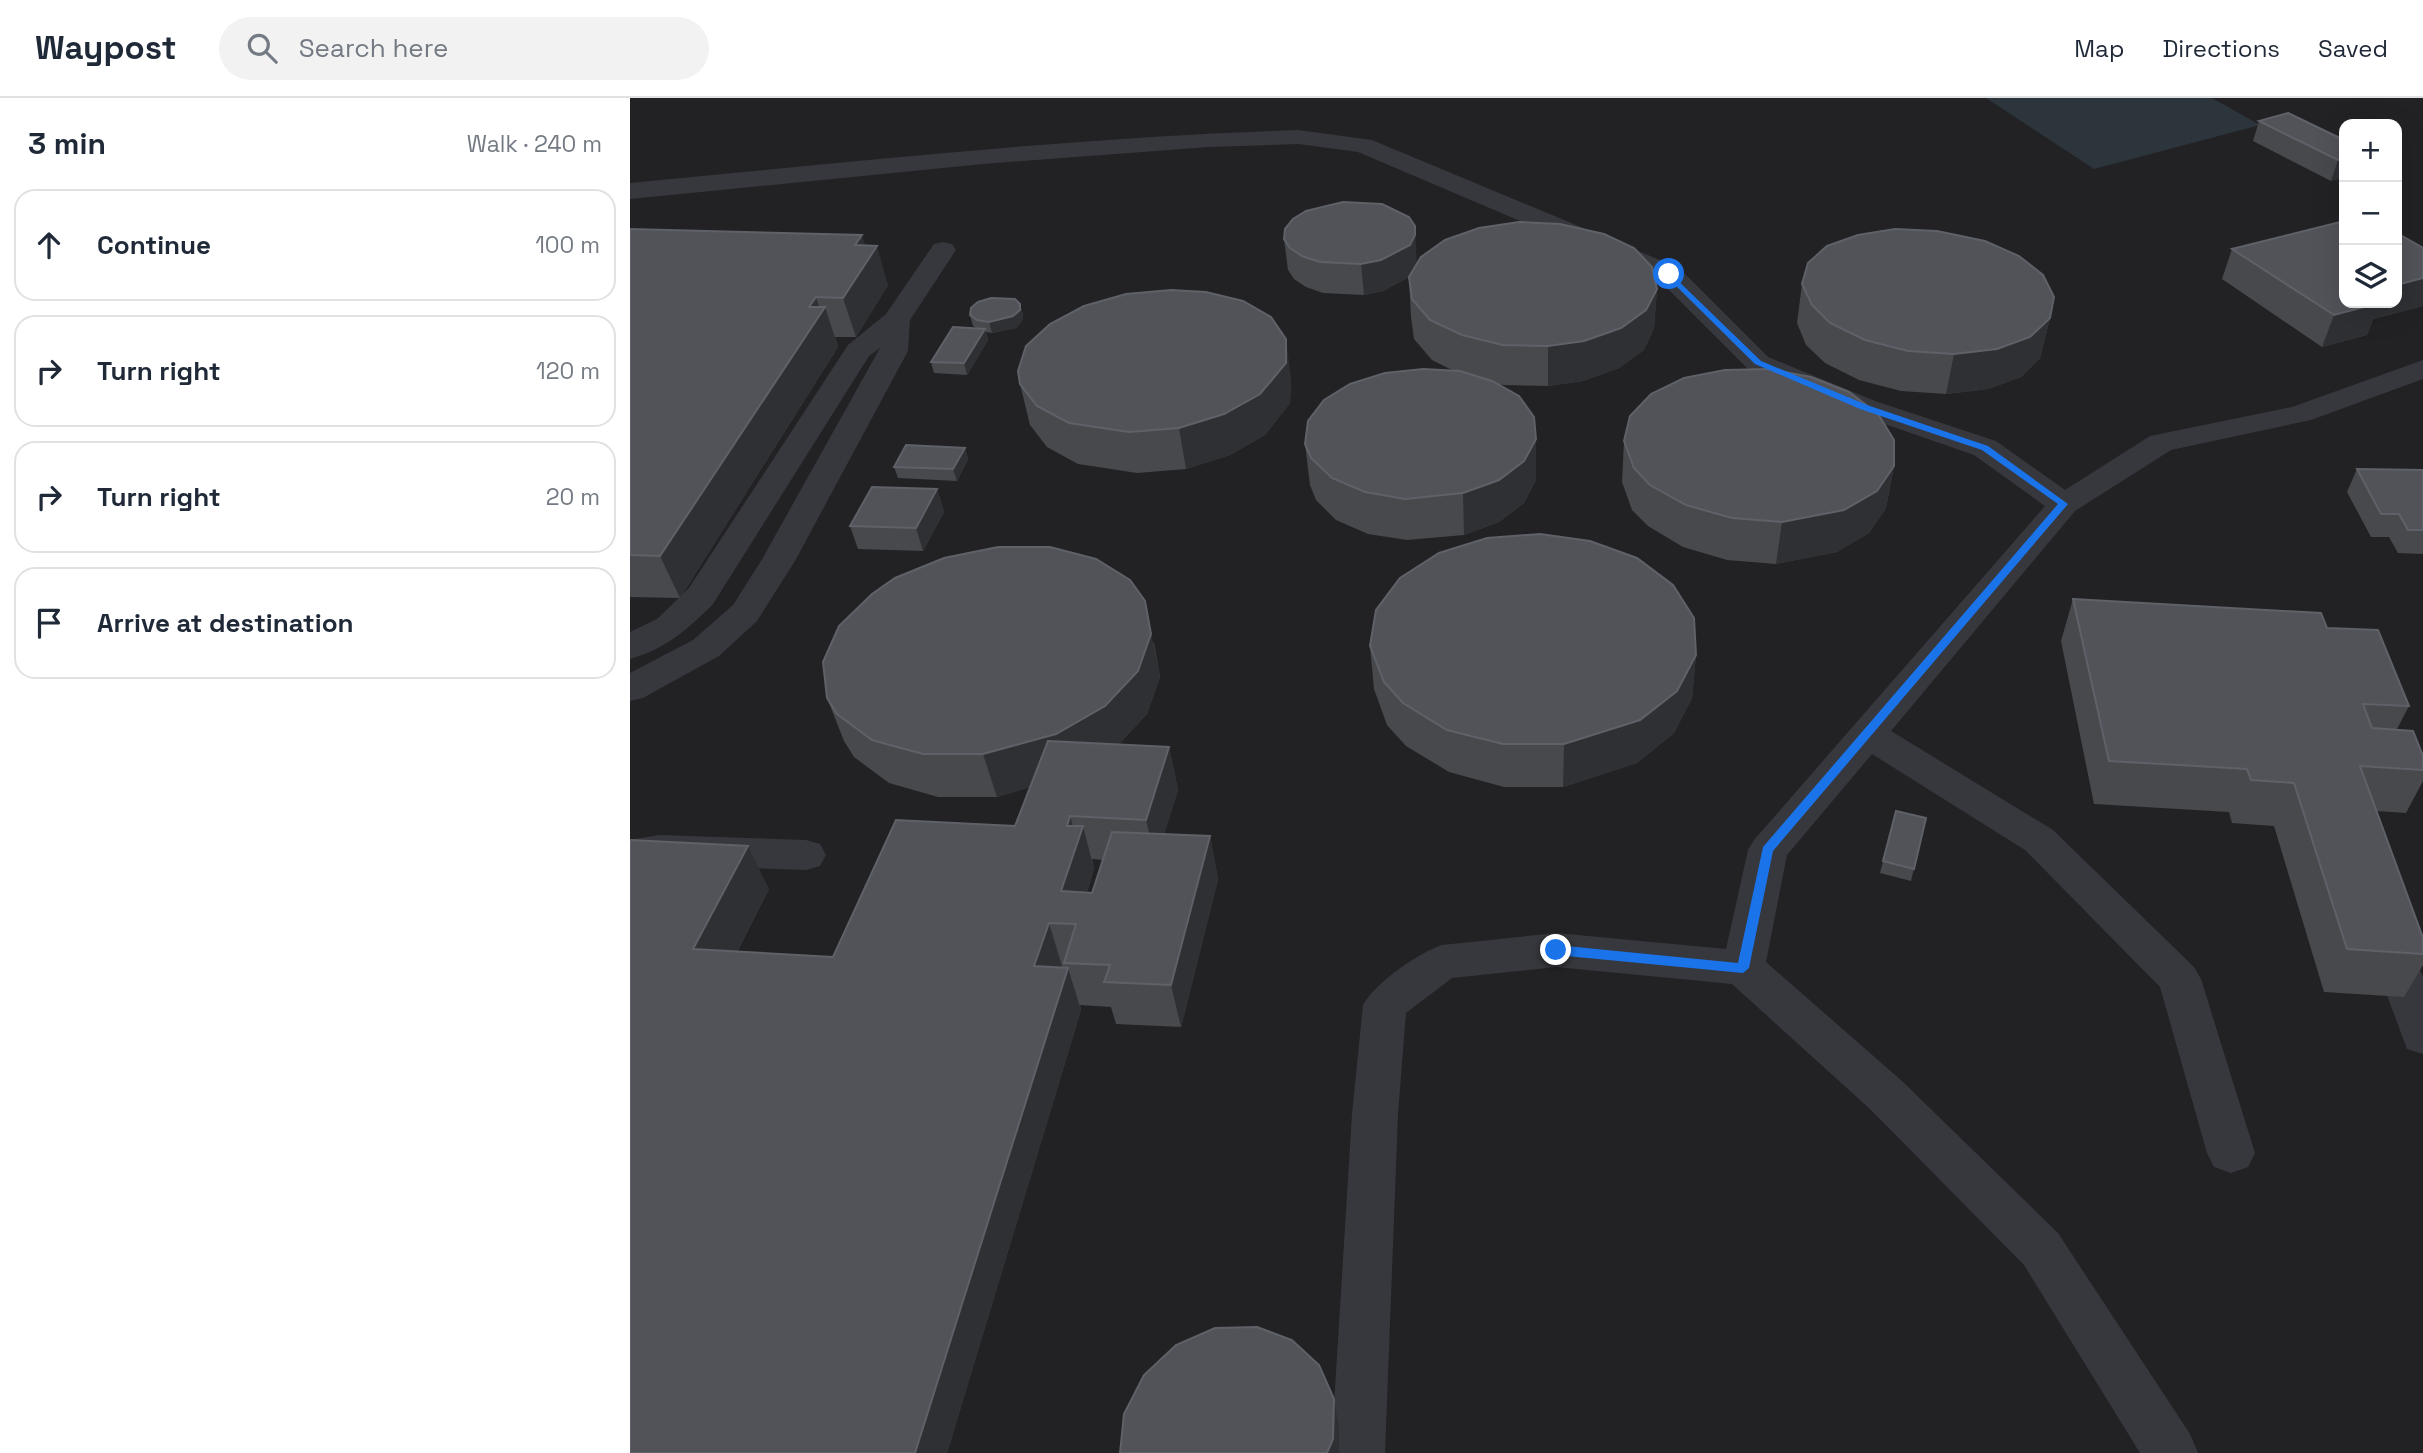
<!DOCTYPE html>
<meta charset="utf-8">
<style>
:root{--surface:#fff;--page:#f2f2f3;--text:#1f2937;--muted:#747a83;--line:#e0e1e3}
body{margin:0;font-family:"Space Grotesk",sans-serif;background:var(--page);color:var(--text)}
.controls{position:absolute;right:21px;top:21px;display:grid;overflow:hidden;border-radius:14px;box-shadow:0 7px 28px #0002}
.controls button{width:63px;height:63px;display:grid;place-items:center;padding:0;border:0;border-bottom:2px solid var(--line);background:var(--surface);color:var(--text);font:35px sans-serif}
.stop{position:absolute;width:21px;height:21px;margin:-16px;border:5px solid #1a73e8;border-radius:50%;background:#fff}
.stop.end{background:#1a73e8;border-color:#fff;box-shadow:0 2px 7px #0008}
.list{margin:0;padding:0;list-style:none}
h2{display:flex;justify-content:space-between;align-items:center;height:91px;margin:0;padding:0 28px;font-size:30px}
h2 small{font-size:23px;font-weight:400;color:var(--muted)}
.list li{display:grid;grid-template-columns:46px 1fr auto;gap:21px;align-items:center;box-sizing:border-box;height:112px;margin:0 14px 14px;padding:0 14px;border:2px solid var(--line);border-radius:21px}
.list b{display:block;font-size:26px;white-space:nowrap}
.list em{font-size:23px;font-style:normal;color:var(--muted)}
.icon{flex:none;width:38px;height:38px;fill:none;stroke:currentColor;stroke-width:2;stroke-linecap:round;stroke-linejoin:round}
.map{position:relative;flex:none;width:1793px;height:1355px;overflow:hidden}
header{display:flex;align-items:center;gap:42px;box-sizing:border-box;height:98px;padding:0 35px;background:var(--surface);border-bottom:2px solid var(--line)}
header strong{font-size:33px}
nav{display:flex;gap:38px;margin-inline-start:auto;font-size:24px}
.search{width:490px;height:63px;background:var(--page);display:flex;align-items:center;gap:18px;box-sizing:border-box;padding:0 24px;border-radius:38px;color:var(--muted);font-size:26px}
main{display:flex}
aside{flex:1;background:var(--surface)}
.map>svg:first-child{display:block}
.built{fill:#222225;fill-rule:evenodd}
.water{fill:#2c353c}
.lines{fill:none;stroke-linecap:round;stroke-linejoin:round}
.minor{fill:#37383d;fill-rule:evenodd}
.wall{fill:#47494d;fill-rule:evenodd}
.shaded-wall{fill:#2f3033}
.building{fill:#525359;stroke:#5f6168;stroke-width:2}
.route{fill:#1a73e8}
</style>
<header>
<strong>Waypost</strong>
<div class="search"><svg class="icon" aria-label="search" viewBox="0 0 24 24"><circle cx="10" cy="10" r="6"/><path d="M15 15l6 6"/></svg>Search here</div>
<nav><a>Map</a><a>Directions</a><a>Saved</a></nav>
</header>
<main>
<aside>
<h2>3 min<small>Walk · 240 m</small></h2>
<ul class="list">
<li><svg class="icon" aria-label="ahead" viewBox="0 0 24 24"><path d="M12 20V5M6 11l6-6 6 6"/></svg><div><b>Continue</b></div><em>100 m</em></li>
<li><svg class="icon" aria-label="right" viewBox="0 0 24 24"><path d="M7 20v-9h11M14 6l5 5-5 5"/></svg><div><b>Turn right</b></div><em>120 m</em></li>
<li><svg class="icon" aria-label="right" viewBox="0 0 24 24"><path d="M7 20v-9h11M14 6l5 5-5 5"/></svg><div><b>Turn right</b></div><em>20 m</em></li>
<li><svg class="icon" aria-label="arrive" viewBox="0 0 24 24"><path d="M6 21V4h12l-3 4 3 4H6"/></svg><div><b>Arrive at destination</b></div></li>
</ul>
</aside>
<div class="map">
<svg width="1793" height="1355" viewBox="0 0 1793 1355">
<rect width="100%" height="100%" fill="#161618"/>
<path class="built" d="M 0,0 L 1793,0 L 1793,1355 L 0,1355 ZM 1714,26 L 1767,26 L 1767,205 L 1714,205 Z"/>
<polygon class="water" points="1356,0 1582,0 1630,27 1464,71"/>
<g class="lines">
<g class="minor">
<path d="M 668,32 L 742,42 L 1049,170 L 1138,259 L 1245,303 L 1366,343 L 1435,392 L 1520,338 L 1662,309 L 1793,262 L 1793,281 L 1681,322 L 1541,352 L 1445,413 L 1261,633 L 1423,732 L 1564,869 L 1571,881 L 1625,1055 L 1618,1069 L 1601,1075 L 1584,1069 L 1577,1055 L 1530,889 L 1395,752 L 1242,656 L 1157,757 L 1136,864 L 1272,983 L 1428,1135 L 1560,1336 L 1568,1355 L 1510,1355 L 1394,1167 L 1240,1011 L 1102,886 L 926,869 L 822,880 L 776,915 L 768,1016 L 755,1355 L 701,1355 L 722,1016 L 733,907 C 745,885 788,855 812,847 L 926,835 L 1096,851 L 1118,752 L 1124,742 L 1415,408 L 1344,357 L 1223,315 L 1118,271 L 1029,182 L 728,54 L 668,46 L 579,49 L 353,66 L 0,101 L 0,85 C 222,64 445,39 668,32 Z"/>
<path d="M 313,144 L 322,146 L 326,152 L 280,222 L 278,253 L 165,463 L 127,523 L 89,558 L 13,600 L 0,603 L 0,575 L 63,542 L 103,507 L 131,463 L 250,250 L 239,258 L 83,506 C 58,531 36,551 0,561 L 0,534 L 27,521 L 59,490 L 218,247 L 256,216 L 304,146 Z"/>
<polygon points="29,737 176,742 190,746 196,757 190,768 176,772 29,767 0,772 0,742"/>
<polygon points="1773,864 1788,869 1793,878 1793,956 1777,951 1751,881 1758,869"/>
</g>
</g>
<g class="wall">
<polygon points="1629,23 1714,42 1714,79 1701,83 1623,43"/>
<polygon points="0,131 235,148 258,187 226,239 205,239 208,249 50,500 0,499"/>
<polygon points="654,141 787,165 1027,191 1024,230 1014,252 989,270 953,283 918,288 873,287 868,286 906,382 894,405 869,424 834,437 777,442 738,436 706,422 686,402 680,387 675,346 824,273 802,262 784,241 781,219 779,179 753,193 734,197 693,195 676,189 664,181 658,172"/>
<polygon points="1793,150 1793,208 1743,221 1737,237 1692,249 1592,181 1602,151"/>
<polygon points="1172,186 1420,220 1410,260 1391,279 1358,291 1316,296 1271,293 1229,282 1195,265 1176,247 1167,225"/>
<polygon points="390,206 393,217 392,223 386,230 362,235 356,234 358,242 337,277 304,275 301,264 346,230 343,228 340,217"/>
<polygon points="661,281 660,305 635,337 600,357 556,371 507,375 448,366 417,349 400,327 390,286"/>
<polygon points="994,343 1264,368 1256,410 1239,435 1207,454 1146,466 1097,462 1053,449 1018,428 1002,412 992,384"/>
<polygon points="335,350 338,361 327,383 268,380 264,369"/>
<polygon points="1727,371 1793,372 1793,456 1768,455 1759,439 1741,439 1717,394"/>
<polygon points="307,391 314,414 293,453 228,451 220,428"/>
<polygon points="1443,501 1697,530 1779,608 1767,631 1793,658 1793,683 1776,715 1746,713 1793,840 1793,867 1774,899 1694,894 1644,728 1602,725 1599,714 1464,706 1431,543"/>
<path d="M 524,545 L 530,579 L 517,616 L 488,647 L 539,649 L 548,692 L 534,736 L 580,738 L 588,781 L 551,929 L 486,926 L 481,909 L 450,907 L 451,912 L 317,1355 L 0,1355 L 0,742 L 139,791 L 107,854 L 203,859 L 385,728 L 400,689 L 367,699 L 308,699 L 259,685 L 224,659 L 214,643 L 197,600 ZM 462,761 L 473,762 L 462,795 L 457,794 L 464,771 Z"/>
<polygon points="740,548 1066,557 1062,600 1044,635 1007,665 933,689 874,689 819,674 776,648 757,627 744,591"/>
<polygon points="1266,713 1296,720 1281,783 1250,775"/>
</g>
<g class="shaded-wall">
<polygon points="1714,61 1714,79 1701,83 1708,62"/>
<polygon points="785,128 787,168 781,178 753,193 734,197 731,166"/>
<polygon points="232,137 239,160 247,148 258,187 226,239 213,200 225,147"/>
<polygon points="1793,180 1793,208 1743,221 1737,237 1692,249 1704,217 1731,205 1767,205 1767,187"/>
<polygon points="1027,191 1024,230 1014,252 989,270 953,283 918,288 918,248"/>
<polygon points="186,199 191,215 195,209 208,249 50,500 30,458"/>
<polygon points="390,206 393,217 392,223 386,230 362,235 359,224"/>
<polygon points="1420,220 1410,260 1391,279 1358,291 1316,296 1324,256"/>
<polygon points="355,231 358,242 337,277 334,265"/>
<polygon points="656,241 661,281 660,305 635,337 600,357 556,371 549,330"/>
<polygon points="906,341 906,382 894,405 869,424 834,437 833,395"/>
<polygon points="335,350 338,361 327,383 323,371"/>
<polygon points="1264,368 1256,410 1239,435 1207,454 1146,466 1152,424"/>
<polygon points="307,391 314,414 293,453 286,430"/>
<polygon points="515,503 530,579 517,616 485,650 437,679 367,699 353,656"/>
<polygon points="1066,557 1062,600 1044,635 1007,665 933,689 934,646"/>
<polygon points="539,649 548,692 526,764 516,722"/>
<polygon points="440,718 448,744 453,728 464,771 446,827 431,793 437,728"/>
<polygon points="580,738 588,781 551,929 541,887"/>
<polygon points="118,748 139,791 86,894 63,851"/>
<polygon points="419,825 432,868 418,911 404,868"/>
<polygon points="438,870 451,912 317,1355 285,1355"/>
<polygon points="704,1301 709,1330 709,1355 697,1355"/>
</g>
<g class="building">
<polygon points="1658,15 1714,42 1714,61 1708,62 1629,23"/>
<polygon points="713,104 752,106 779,119 785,128 785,137 780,147 751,162 731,166 690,164 672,158 660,150 654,141 655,131 663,121 676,113"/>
<polygon points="1714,123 1714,205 1749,205 1704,217 1602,151"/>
<polygon points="889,124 930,126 974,136 1004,150 1022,169 1027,191 1016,212 991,230 954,243 918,248 873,247 832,237 800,222 782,201 779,179 791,159 815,142 849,130"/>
<polygon points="0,131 232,137 225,147 247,148 213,200 186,199 179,209 195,209 30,458 0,457"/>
<polygon points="1265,131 1307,133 1355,143 1389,158 1413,177 1424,199 1420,220 1400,239 1367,251 1324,256 1278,253 1235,242 1200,225 1182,207 1172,186 1178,165 1197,148 1228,137"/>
<polygon points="1767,135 1793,150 1793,180 1767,187"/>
<polygon points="541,192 576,194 613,203 641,219 656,241 656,265 630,296 594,316 549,330 499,334 439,325 407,308 390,286 388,273 396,248 420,226 454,208 496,196"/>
<polygon points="361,200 385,201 390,206 390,212 383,218 359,224 347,222 340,217 341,210 348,204"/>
<polygon points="323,229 355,231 334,265 301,264"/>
<polygon points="793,271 830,273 862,283 889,298 904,319 906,341 894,363 869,382 833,395 775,401 735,394 702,380 681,360 675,346 678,323 694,302 720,286 755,275"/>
<polygon points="1139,271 1181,279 1219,294 1248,316 1264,342 1264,368 1247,393 1214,412 1152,424 1102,420 1056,407 1020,387 1004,370 994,343 1000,318 1021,296 1054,280 1095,272"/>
<polygon points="276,347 335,350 323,371 264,369"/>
<polygon points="1727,371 1793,372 1793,432 1778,432 1769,416 1751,416"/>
<polygon points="242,389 307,391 286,430 220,428"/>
<polygon points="910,436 960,443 1007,460 1043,487 1064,520 1066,557 1047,593 1010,622 934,646 873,646 817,632 773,605 754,584 740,548 746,512 770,480 809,455 857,440"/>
<polygon points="368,449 420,449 466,461 500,482 515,503 521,536 508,573 475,608 426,636 353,656 293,656 242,642 207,616 197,600 193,564 209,528 242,496 265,480 314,460"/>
<polygon points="1443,501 1691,515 1697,530 1748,532 1779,608 1733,606 1742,630 1783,633 1793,658 1793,672 1730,668 1793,840 1793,856 1717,851 1664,685 1621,682 1617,671 1479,663"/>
<polygon points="418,643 539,649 516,722 440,718 437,728 453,728 431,793 462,795 482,734 580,738 541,887 474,884 480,867 434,865 446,826 419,825 404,868 438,870 285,1355 0,1355 0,742 118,748 63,851 203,859 266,722 385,728"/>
<polygon points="1266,713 1296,720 1284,771 1253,763"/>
<polygon points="627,1229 662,1242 689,1267 704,1301 703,1341 697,1355 490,1355 494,1316 514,1277 546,1247 585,1230"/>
</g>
<polygon class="route" points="1039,174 1131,263 1237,307 1358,348 1438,406 1143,753 1119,870 1113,875 926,857 919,852 926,847 1108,865 1133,749 1428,406 1352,352 1230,311 1125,266 1036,178"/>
</svg>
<div class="controls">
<button>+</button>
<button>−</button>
<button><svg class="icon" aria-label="layers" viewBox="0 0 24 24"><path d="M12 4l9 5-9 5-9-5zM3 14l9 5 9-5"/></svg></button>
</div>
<div class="stop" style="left:1039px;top:176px"></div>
<div class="stop end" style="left:926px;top:852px"></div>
</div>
</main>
